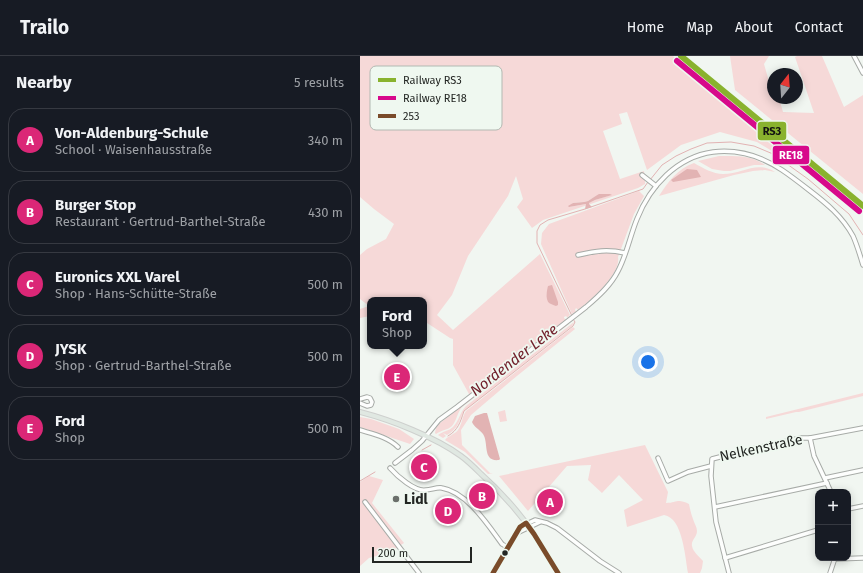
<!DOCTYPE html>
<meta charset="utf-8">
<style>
:root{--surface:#171b24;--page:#20242c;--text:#f1f3f6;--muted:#9ea1a6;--line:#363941;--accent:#db2777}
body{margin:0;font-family:"Fira Sans",sans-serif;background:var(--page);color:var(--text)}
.controls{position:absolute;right:12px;bottom:12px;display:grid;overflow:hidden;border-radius:8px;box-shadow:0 2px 10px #0003}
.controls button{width:36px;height:36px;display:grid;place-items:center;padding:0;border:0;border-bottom:1px solid var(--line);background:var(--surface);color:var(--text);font:20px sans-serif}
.compass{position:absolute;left:407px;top:12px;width:36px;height:36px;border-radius:50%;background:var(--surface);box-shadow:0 2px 10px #0003;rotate:17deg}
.scale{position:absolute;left:12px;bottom:10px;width:100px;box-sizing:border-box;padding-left:4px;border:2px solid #232623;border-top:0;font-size:11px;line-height:14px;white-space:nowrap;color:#232623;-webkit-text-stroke:3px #eff8f0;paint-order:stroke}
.you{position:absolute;left:288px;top:306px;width:14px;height:14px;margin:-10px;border:3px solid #fff;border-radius:50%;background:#1a73e8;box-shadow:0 0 0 6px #1a73e833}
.badge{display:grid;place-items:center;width:26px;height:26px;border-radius:50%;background:var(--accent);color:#fff;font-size:13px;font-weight:700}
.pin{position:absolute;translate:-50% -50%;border:2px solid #fff;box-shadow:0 1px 4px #0006}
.popup{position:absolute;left:7px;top:241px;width:60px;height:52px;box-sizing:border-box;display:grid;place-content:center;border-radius:8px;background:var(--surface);filter:drop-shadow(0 1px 3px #0005);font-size:13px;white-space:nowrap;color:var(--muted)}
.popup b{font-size:15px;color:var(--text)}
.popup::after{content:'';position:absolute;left:50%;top:100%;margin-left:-8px;border:8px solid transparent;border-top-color:var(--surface)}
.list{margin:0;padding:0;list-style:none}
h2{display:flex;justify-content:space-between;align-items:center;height:52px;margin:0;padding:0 16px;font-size:17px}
h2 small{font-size:13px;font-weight:400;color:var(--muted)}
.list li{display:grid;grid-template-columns:26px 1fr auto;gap:12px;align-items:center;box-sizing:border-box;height:64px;margin:0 8px 8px;padding:0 8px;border:1px solid var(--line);border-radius:16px}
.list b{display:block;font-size:15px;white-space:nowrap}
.list p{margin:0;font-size:13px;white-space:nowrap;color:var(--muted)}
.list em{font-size:13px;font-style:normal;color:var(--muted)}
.map{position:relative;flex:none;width:503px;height:517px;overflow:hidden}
header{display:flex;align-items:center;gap:24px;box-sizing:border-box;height:56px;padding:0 20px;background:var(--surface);border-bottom:1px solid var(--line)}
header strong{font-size:19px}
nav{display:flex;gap:22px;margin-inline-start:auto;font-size:14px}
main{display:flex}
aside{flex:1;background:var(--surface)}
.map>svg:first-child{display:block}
.green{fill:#f6d9d8;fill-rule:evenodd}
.water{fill:#e2b3b3}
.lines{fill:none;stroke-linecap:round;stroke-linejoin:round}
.stream{stroke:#e2b3b3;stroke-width:1}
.minor-casing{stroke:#a7aba7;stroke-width:5.5}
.major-casing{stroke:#ced0ce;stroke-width:6}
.minor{stroke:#fdfefd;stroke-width:3.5}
.major{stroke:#e0e8e2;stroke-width:4}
.bus-1-casing{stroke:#eff8f0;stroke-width:8}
.bus-1{stroke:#7a4b2a;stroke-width:5}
.rail-1-casing{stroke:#eff8f0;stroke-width:9}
.rail-2-casing{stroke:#eff8f0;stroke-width:9}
.rail-1{stroke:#89b22e;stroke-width:6}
.rail-2{stroke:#d7098b;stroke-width:6}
.poi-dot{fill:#6b6f6b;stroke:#eff8f0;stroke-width:1.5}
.bus-dot{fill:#232623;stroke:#eff8f0;stroke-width:1.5}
.labels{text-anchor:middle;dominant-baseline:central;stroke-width:3.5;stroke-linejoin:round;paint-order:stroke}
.street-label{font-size:14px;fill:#232623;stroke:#eff8f0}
.poi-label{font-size:14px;font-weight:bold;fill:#232623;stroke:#eff8f0;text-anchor:start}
.water-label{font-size:15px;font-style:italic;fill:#72212c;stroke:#eff8f0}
.key{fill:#eff8f0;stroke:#b2b9b2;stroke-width:1}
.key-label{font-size:11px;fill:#232623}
.line-badge{stroke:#eff8f0;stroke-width:1.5}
.badge-label{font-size:11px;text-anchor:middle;font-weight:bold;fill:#fff}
.pale-badge-label{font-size:11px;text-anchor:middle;font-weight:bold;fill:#111}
</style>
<header>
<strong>Trailo</strong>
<nav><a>Home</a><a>Map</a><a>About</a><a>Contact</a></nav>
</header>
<main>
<aside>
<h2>Nearby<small>5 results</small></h2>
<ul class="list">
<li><span class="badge">A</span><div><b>Von-Aldenburg-Schule</b><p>School · Waisenhausstraße</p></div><em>340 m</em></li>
<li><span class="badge">B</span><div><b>Burger Stop</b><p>Restaurant · Gertrud-Barthel-Straße</p></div><em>430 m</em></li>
<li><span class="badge">C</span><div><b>Euronics XXL Varel</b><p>Shop · Hans-Schütte-Straße</p></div><em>500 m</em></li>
<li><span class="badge">D</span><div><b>JYSK</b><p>Shop · Gertrud-Barthel-Straße</p></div><em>500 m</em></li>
<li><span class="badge">E</span><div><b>Ford</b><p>Shop</p></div><em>500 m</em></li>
</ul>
</aside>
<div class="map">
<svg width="503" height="517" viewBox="0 0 503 517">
<rect width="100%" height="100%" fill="#f1f6f1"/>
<g class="green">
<path d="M 0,0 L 313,0 L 444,106 L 440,112 L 397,86 L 360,76 L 321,89 L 287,114 L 267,56 L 259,58 L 262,68 L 243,75 L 260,123 L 284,115 L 285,124 L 285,128 L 278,132 L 183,164 L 172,172 L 157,151 L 163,143 L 156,120 L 148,140 L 108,200 L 92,239 L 77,259 L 93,274 L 180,198 L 210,259 L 208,261 L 208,262 L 206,260 L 204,261 L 204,262 L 206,264 L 166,294 L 164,293 L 162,294 L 163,297 L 110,338 L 109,338 L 93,309 L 93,283 L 90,282 L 64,265 L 64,244 L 10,244 L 10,260 L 0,262 L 0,253 L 9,250 L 0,243 L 0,199 L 7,193 L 26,183 L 34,168 L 14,153 L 0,141 ZM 242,138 L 251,139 L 235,144 L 226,148 L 209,151 L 213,147 L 224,146 L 228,145 L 234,141 Z"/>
<polygon points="370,0 409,0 404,8 410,29 413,28 413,42 419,42 423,56 454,57 435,1 437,0 462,0 484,51 503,39 503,138 375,34"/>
<path d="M 359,100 C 375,100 391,99 405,109 L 394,109 L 370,115 L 364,115 L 352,113 L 338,105 Z"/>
<path d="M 334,107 C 343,112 353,118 363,118 C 382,118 397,104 415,116 L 405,114 L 393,115 L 374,119 L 299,140 C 308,126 317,113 334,107 Z"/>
<path d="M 279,135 L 284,140 L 274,158 L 258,201 C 261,218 231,244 219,253 L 218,254 L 216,252 L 215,254 L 216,256 L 215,256 L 212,258 L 181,188 L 182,177 L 189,168 Z"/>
<path d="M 214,266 L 212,270 L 104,355 C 98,366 99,372 87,379 L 83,377 L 86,380 L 83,382 L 78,379 C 83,375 89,375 93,371 C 99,365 100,356 106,350 Z"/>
<path d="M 209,267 L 209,268 L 102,351 C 97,357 97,364 92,370 C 88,374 81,374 76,378 L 75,377 L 76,372 L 80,367 Z"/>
<path d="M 213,271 L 215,273 L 152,324 L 111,359 L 101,374 L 102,389 L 130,417 L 133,417 L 128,418 L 105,396 L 85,384 C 88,380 95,378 98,374 C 102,368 102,361 106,355 Z"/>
<polygon points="503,337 503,340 439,356 436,356 406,363 406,361"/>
<polygon points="145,354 147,365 140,366 138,356"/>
<polygon points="0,361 11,363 39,373 54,383 50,388 0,371"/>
<path d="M 285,389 L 308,436 L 306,447 C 317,447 317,442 329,448 C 330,453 331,458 333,463 C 334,467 337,471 337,475 C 337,481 331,484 332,490 C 333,496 339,500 343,505 L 342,512 L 340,517 L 328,517 C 325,501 323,462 304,459 L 267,471 L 264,454 L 283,444 L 259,419 L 242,437 L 228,424 L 231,409 L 207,410 L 168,455 L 139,420 Z"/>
<polygon points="9,420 23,424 12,447 44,487 28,497 9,502 0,510 0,426"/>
</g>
<g class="water">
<polygon points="327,113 337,114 341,121 313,126 311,124"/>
<polygon points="239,138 250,138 252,139 235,144 229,147 229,148 232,151 225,153 226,148 209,151 208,150 213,147 224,146 228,145 234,141"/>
<path d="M 192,229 L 198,246 L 198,249 L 196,250 C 193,249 191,248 189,247 C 185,243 187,234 188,230 Z"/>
<path d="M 124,357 L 127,357 L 140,403 L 139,404 C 122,406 129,387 123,378 C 119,373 114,371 112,366 L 115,360 Z"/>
</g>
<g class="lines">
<g class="stream">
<polyline points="290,124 302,109 316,100 331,93 347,87 371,86 394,90 413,98 448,123 489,158 503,179"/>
<polyline points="212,260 177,187 177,175 180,169 188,164 225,153 283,133 288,126"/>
<path d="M 88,380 C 98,374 100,367 104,355 L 213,270 L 215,266 L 213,263"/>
<polyline points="62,394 71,389"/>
<polyline points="0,425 15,416"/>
</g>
<g class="minor-casing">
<g id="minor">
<polyline points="494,0 503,17"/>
<polyline points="282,119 296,130"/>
<path d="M 218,199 C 236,195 247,193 265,197"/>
<polyline points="0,343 7,341 10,342 12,346 11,349 7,350 0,347"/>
<path d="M 0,374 C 13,378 28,381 38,391"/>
<polyline points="450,382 454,400 471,436"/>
<polyline points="298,402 308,425 328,416 351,410"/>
<path d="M 35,407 L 52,394 L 62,385 L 79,364 L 97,351 L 226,251 C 239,240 251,229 258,215 C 267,198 270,180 277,163 C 290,130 317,101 353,96 C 379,93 401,100 422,114 C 431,120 440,127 449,134 C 466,147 482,160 493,180 C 497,189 500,199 503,209"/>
<path d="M 30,412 C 37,420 55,436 66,434 C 71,434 77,431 82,432 C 107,436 128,469 142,488 L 147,491"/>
<polyline points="465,422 503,414"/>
<polyline points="5,446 59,517"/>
<polyline points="355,451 467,427"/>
<polyline points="488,453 503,450"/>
<polyline points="157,477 180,466"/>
<polyline points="365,502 458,474"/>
<polyline points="474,503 503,502"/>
<polyline points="133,517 160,471 175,464 187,467 197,472 240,505 259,517"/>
<polyline points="369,517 356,466 351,420 352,403 375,397 441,382 450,382 503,372"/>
<polyline points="470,517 475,502"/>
</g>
</g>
<g class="major-casing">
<path id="major" d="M 0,356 C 31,364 75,381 101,400 C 108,405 115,412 121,418 C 141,436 159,456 174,478 C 182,490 190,504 198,517"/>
</g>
<use href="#minor" class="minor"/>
<use href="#major" class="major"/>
<g class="bus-1-casing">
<polyline id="bus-1" points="133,517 160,471 166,467 174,478 198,517"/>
</g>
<use href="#bus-1" class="bus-1"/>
<g class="rail-1-casing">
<polyline id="rail-1" points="321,0 503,150"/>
</g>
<g class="rail-2-casing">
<polyline id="rail-2" points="317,5 499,155"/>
</g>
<use href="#rail-1" class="rail-1"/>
<use href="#rail-2" class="rail-2"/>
</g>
<circle class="poi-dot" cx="36" cy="443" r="4"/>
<circle class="bus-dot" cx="145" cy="497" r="3.5"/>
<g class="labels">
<g class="street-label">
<text transform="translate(401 392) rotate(-12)">Nelkenstraße</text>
</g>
<g class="poi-label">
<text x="44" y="443">Lidl</text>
</g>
<g class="water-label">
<text transform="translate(154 304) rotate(-38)">Nordender Leke</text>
</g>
</g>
<rect x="10" y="10" width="132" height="64" rx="6" class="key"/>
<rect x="18" y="22" width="18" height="4" fill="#89b22e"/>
<rect x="18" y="40" width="18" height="4" fill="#d7098b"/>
<rect x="18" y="58" width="18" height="4" fill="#7a4b2a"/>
<g class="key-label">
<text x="43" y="28">Railway RS3</text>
<text x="43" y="46">Railway RE18</text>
<text x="43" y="64">253</text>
</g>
<g class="line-badge">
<rect x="397" y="65" width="30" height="20" rx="4" fill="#89b22e"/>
<rect x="412" y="89" width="38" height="20" rx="4" fill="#d7098b"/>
</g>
<g class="badge-label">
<text x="431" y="103">RE18</text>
</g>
<g class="pale-badge-label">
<text x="412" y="79">RS3</text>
</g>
</svg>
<div class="controls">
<button>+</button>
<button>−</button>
</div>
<svg class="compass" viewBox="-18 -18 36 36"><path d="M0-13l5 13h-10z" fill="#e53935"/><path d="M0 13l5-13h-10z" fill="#9ea1a6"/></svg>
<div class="scale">200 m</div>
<div class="you"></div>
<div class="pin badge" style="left:190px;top:446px">A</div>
<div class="pin badge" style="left:122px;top:440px">B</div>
<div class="pin badge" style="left:64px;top:411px">C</div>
<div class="pin badge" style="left:88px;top:455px">D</div>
<div class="pin badge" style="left:37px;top:321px">E</div>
<div class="popup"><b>Ford</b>Shop</div>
</div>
</main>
